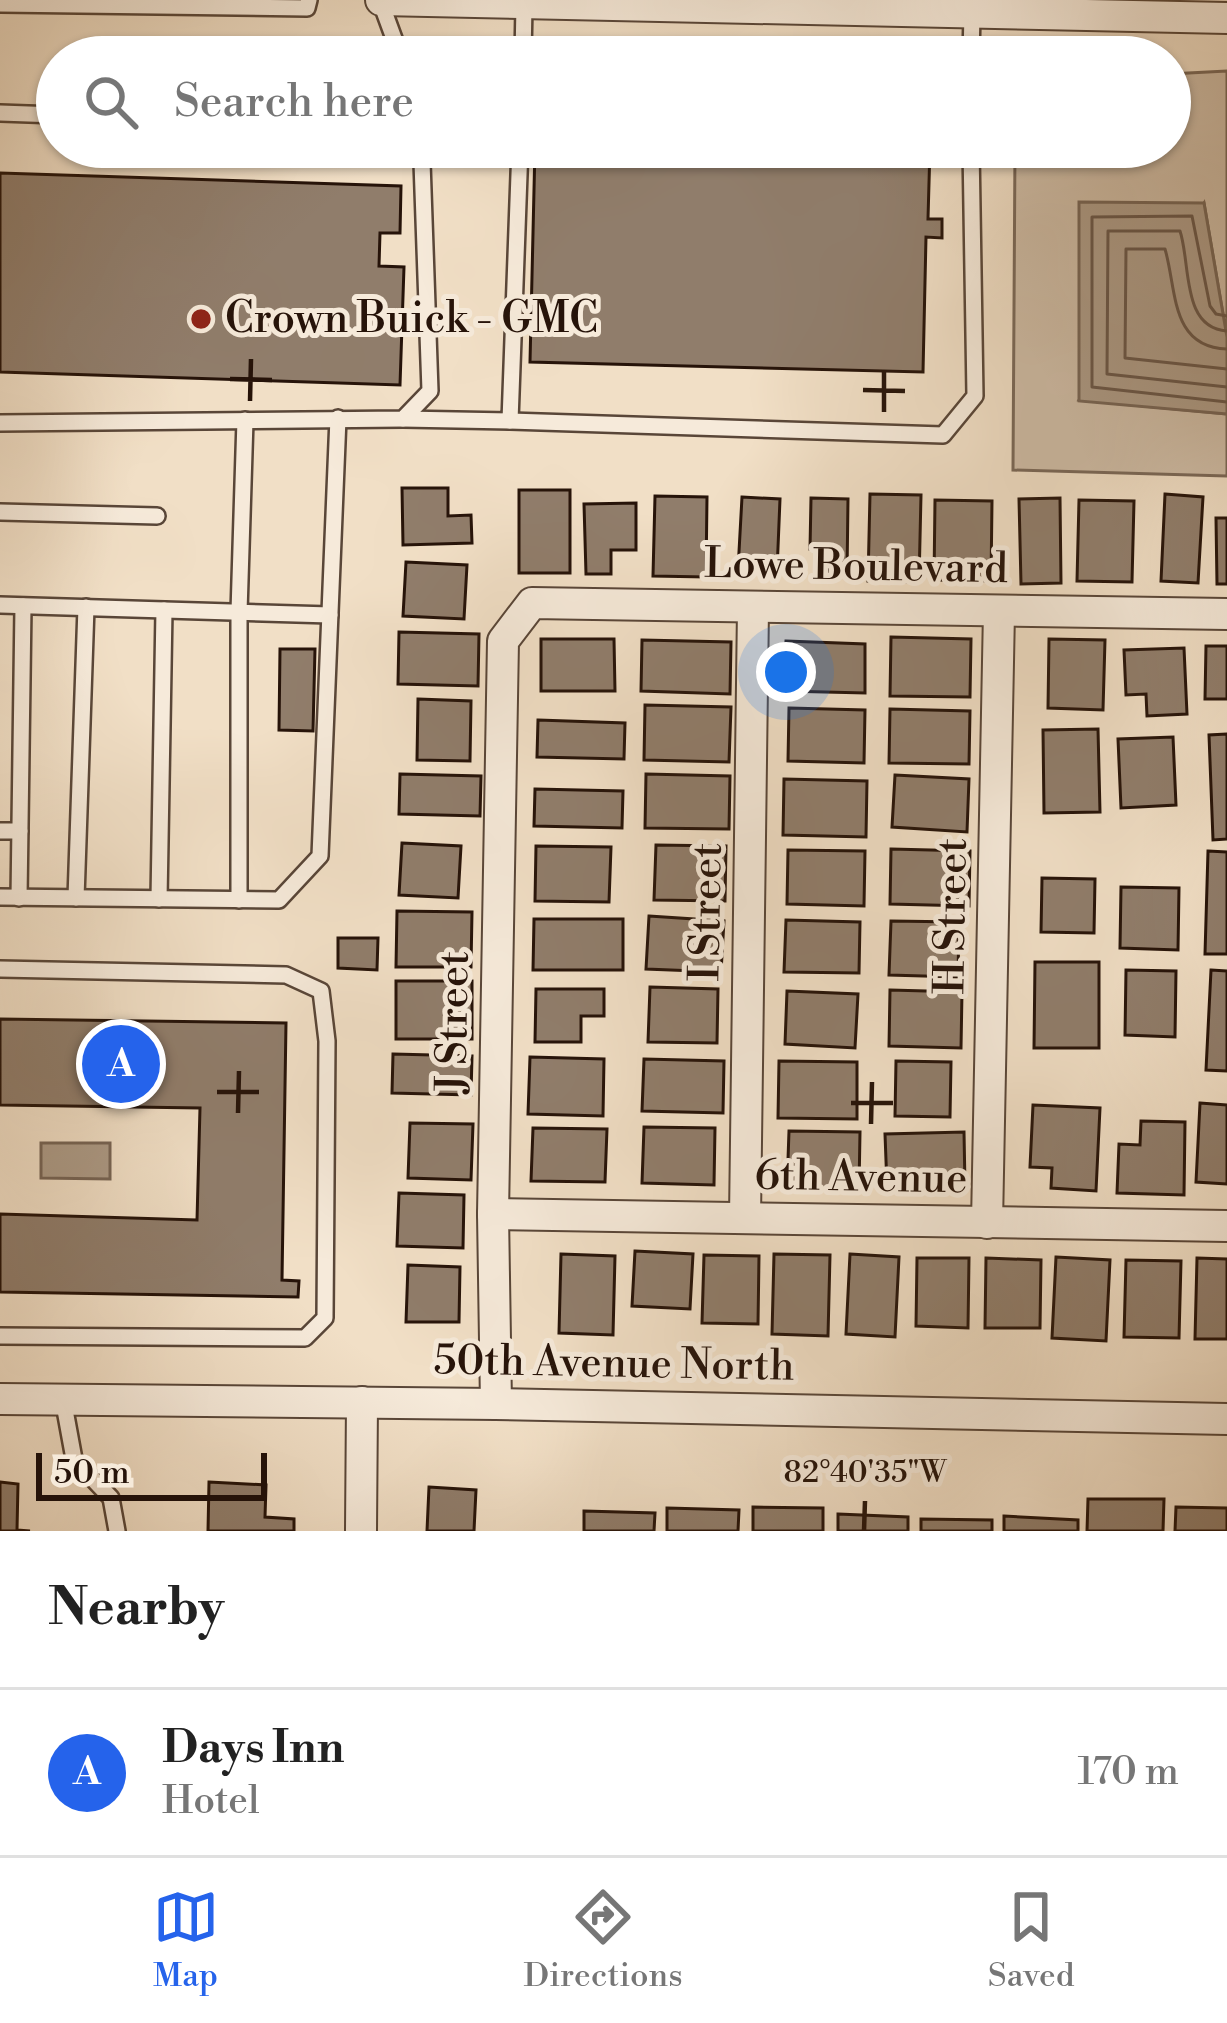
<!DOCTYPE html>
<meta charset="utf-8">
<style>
:root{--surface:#fff;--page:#f2f2f2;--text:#222;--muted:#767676;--line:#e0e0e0;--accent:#2563eb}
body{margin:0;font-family:"Libre Bodoni",serif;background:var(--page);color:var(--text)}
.scale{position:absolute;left:36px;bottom:30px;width:231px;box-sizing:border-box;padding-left:12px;border:6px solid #261309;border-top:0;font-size:33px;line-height:42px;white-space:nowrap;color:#261309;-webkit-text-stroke:9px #f6eada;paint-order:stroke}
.you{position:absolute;left:786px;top:672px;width:42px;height:42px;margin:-30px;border:9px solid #fff;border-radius:50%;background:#1a73e8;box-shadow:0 0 0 18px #1a73e833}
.badge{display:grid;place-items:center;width:78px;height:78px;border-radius:50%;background:var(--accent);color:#fff;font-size:39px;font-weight:700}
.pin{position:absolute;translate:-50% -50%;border:6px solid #fff;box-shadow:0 3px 12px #0006}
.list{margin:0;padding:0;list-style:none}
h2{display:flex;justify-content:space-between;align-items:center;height:156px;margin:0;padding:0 48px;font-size:51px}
h2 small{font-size:39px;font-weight:400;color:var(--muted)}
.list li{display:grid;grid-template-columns:78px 1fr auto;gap:36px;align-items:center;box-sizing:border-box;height:168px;padding:0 48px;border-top:3px solid var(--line)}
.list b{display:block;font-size:45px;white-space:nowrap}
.list p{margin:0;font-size:39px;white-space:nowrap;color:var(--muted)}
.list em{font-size:39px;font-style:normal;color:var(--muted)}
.icon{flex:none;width:66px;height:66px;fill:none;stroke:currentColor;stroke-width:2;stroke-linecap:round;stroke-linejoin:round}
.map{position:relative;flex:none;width:1227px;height:1531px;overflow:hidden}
.search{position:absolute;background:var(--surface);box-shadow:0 3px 9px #0004;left:36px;right:36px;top:36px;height:132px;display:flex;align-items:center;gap:30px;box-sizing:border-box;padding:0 42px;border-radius:66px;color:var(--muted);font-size:45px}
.sheet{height:324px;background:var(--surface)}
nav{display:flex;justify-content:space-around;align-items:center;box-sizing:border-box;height:168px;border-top:3px solid var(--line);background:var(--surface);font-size:33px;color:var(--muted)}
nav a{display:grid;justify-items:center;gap:6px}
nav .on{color:var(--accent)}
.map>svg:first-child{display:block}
.green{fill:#cebca6;stroke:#7a6858;stroke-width:3}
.water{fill:#ac9a86;stroke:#766454;stroke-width:3}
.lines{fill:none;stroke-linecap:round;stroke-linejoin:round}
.shore{stroke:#695648;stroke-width:3}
.building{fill:#907d6b;stroke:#261309;stroke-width:3}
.service-casing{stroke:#594638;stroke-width:20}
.minor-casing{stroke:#594638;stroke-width:34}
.service{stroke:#f6eada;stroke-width:15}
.minor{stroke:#f6eada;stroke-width:30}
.ticks{fill:none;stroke:#261309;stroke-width:4.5}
.poi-dot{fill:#8f2418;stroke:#f6eada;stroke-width:4.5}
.labels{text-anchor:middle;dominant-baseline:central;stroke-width:10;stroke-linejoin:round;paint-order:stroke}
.poi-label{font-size:42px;fill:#261309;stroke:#f6eada;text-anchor:start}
.street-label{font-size:42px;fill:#261309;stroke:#f6eada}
.ticks-label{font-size:30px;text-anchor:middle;fill:#261309;stroke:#f6eada;stroke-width:10;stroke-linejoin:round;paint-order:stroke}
</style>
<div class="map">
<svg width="1227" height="1531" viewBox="0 0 1227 1531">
<rect width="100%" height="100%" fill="#f1dfc6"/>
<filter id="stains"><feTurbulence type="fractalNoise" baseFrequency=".00167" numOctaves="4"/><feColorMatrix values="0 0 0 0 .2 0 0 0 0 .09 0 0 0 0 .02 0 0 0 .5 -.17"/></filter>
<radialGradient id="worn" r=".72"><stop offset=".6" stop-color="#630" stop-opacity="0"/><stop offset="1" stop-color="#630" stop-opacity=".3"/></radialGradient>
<polygon class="green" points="1227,71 1227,337 1204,203 1079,400 1227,414 1227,476 1013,470 1015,147 1170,147 1170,74"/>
<g class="water">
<polygon points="1079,202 1204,203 1227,337 1227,414 1079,401"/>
<polygon points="41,1143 110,1143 110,1179 41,1178"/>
</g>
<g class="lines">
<g class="shore">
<polyline points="1227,316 1216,314 1210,306 1192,216 1092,217 1092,387 1227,402"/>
<path d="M 1227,331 C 1181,328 1191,264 1180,231 L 1108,231 L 1107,374 L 1227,387"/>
<path d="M 1227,349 C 1170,347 1177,290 1165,249 L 1126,249 L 1125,358 L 1227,369"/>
</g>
</g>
<g class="building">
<polygon points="535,147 930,147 928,219 942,219 942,238 926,237 923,372 530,362"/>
<polygon points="0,173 401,186 400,233 380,233 379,266 404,267 400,385 0,372"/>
<polygon points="402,488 448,488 448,516 471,515 472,543 403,545"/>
<rect x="519" y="490" width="51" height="83"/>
<polygon points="870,494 921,495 919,582 868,581"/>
<polygon points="1165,494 1203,497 1198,583 1161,581"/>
<polygon points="655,496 707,497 706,577 653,576"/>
<polygon points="742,497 780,499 777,572 738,570"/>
<polygon points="811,498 848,499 847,575 828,574 828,549 810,549"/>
<polygon points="1060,498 1061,583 1021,584 1019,499"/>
<polygon points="935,500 992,501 991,581 934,580"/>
<polygon points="1079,500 1134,501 1132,582 1077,581"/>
<polygon points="636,503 636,550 611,550 611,574 586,574 584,504"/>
<polygon points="1216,518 1227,518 1227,584 1217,584"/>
<polygon points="406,562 467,565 464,619 403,616"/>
<polygon points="399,632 479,634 478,686 398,684"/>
<polygon points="891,637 971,639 970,697 890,696"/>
<polygon points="541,639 614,639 615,691 541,691"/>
<polygon points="1049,639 1105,640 1103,710 1048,708"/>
<polygon points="642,640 731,642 730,694 641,691"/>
<polygon points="786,641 865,644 865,693 784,691"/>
<polygon points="1206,646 1227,646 1227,699 1205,699"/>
<polygon points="1184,648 1187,714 1147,716 1146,694 1126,695 1124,650"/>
<polygon points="280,649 315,649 313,731 279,730"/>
<polygon points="418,699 471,701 470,761 417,760"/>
<polygon points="645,705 731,707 729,762 644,760"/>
<polygon points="789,708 865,710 864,763 788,761"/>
<polygon points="890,709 970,711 969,764 889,763"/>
<polygon points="538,720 625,723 624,759 537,757"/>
<polygon points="1098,729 1100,812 1044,813 1043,730"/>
<polygon points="1227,734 1227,839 1213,840 1209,735"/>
<polygon points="1173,737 1176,805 1121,808 1118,739"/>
<polygon points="400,774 481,776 480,816 399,814"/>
<polygon points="646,774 730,776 729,829 645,828"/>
<polygon points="895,775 969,779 967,832 892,827"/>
<polygon points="784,779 867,781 866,837 783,835"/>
<polygon points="535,789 623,791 622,828 534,826"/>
<polygon points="402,843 461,846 458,898 399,895"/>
<polygon points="656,845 726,846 725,901 654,900"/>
<polygon points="536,846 611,847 609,902 535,901"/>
<polygon points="891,849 970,851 969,906 890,904"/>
<polygon points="788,850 865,851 864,906 787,904"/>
<polygon points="1208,851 1227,852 1227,954 1205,954"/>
<polygon points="1042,878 1095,879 1094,933 1041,932"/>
<polygon points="1121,887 1179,888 1178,950 1120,948"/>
<polygon points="397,911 472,912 471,967 396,967"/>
<polygon points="649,916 724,921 721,972 646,969"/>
<polygon points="534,919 623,919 623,970 533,970"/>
<polygon points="786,920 860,922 859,973 784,972"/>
<polygon points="891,921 959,922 958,977 889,975"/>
<polygon points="338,938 378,938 377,970 338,968"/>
<polygon points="1035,962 1099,962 1099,1048 1034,1048"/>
<polygon points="1126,970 1176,971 1175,1037 1125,1035"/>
<polygon points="1211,970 1227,971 1227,1071 1206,1070"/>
<rect x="396" y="981" width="76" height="58"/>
<polygon points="650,987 718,989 717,1043 648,1042"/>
<polygon points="536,989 604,989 604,1016 581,1016 581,1042 535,1042"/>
<polygon points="890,990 962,992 961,1048 889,1046"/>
<polygon points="787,991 858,994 855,1048 785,1044"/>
<polygon points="0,1019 286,1023 282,1280 299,1281 298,1297 0,1292 0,1214 197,1220 200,1108 0,1105"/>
<polygon points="393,1054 472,1056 471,1095 392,1093"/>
<polygon points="530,1057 604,1059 603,1116 528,1114"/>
<polygon points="644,1059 724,1061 723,1113 642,1111"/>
<polygon points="779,1061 857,1062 857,1119 778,1118"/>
<polygon points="896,1061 951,1062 950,1117 895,1116"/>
<polygon points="1200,1103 1227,1105 1227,1184 1196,1182"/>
<polygon points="1033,1105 1100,1108 1096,1191 1051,1188 1052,1168 1030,1167"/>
<polygon points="1141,1121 1185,1122 1184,1195 1117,1193 1119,1144 1140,1145"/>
<polygon points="410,1123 473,1124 471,1180 408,1178"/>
<polygon points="644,1127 715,1128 714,1185 642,1183"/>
<polygon points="533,1128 607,1129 605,1182 531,1181"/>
<polygon points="789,1131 860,1132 859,1189 787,1188"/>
<polygon points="964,1132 965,1186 887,1187 885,1134"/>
<polygon points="399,1193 464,1195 463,1248 397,1246"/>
<polygon points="635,1251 693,1254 690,1309 632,1306"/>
<polygon points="561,1254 615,1256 613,1335 559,1333"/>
<polygon points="774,1254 830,1255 828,1336 772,1334"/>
<polygon points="850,1254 899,1257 895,1337 846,1334"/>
<polygon points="704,1255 759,1256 758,1324 702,1323"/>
<polygon points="1056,1257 1110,1260 1106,1341 1052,1338"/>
<polygon points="917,1258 969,1258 968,1328 916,1326"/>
<polygon points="986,1258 1041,1260 1040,1328 985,1328"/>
<polygon points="1197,1258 1227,1259 1227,1339 1195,1339"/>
<polygon points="1126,1260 1181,1261 1179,1338 1124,1337"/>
<polygon points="408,1265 460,1267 459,1322 406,1322"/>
<polygon points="0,1482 18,1484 17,1530 30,1531 0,1531"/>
<polygon points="209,1482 266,1485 265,1517 294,1519 294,1531 208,1531"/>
<polygon points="429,1487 476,1490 474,1531 427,1531"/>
<polygon points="1088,1499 1164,1499 1163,1531 1087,1531"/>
<polygon points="753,1507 823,1508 823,1531 753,1531"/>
<polygon points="1176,1507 1227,1508 1227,1531 1175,1531"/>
<polygon points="667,1508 739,1510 738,1531 667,1531"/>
<polygon points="584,1511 655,1513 654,1531 584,1531"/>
<polygon points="838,1514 908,1517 908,1531 838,1531"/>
<polygon points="1004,1516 1078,1520 1078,1531 1004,1531"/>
<polygon points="921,1519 992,1520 992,1531 921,1531"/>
</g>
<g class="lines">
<g class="service-casing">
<g id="service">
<polyline points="381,3 396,44 396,57"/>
<polyline points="0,4 307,8 309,0"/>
<polyline points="523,57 524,5"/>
<polyline points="971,57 972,13"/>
<polyline points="0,113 57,115"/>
<polyline points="403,419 510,421 520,147"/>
<polyline points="510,421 943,435 975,396 971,147"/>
<polyline points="0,423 403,419 430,391 422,162 412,147"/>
<polyline points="0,512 157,516"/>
<polyline points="0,605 330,615"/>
<polyline points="0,831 20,831"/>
<polyline points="0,897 279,900 320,856 338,418"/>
<polyline points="19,898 23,606"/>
<polyline points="76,898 86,607"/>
<polyline points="159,899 164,610"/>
<polyline points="239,900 239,612 245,420"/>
<polyline points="0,969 286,975 321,991 327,1041 325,1318 305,1338 0,1336"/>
<polyline points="63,1399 74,1459 111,1498 117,1531"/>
</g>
</g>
<g class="minor-casing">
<g id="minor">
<polyline points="381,0 1227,18"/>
<polyline points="493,1214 1227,1226"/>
<polyline points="745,1218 753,608"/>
<polyline points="987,1223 999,611"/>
<polyline points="0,1399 496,1404 1227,1419"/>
<polyline points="496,1404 493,1214 503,641 532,603 1227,614"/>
<polyline points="361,1531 362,1402"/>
</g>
</g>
<use href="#service" class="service"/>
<use href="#minor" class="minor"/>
</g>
<path class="ticks" d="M 230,379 L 272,380M 863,390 L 905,391M 250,401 L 251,359M 884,412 L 884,370M 217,1092 L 259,1092M 851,1103 L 893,1103M 238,1113 L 239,1071M 871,1124 L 872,1082M 864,1531 L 865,1501"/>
<circle class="poi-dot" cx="201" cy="319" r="12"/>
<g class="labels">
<g class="poi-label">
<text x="225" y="319">Crown Buick - GMC</text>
</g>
<g class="street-label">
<text transform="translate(856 567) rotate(1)">Lowe Boulevard</text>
<text transform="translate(707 912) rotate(-89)">I Street</text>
<text transform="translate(952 916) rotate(-89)">H Street</text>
<text transform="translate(454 1022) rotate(-89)">J Street</text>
<text transform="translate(861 1178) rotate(1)">6th Avenue</text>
<text transform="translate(614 1364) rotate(1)">50th Avenue North</text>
</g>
</g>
<g class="ticks-label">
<text x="865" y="1482">82°40'35"W</text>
</g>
<rect width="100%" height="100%" filter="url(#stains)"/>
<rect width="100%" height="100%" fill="url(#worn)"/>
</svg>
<div class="scale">50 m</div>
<div class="you"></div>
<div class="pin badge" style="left:121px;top:1064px">A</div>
<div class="search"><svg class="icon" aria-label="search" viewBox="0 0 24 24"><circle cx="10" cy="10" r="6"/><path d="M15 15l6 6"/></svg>Search here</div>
</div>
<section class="sheet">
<h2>Nearby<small></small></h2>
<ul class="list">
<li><span class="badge">A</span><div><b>Days Inn</b><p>Hotel</p></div><em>170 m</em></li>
</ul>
</section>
<nav>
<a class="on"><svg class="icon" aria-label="map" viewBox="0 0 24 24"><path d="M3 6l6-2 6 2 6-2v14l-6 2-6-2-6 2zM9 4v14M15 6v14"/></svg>Map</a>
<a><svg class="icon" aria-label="directions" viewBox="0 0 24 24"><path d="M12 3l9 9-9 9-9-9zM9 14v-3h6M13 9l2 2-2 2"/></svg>Directions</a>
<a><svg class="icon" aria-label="saved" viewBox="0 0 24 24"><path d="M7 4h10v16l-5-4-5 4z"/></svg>Saved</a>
</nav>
